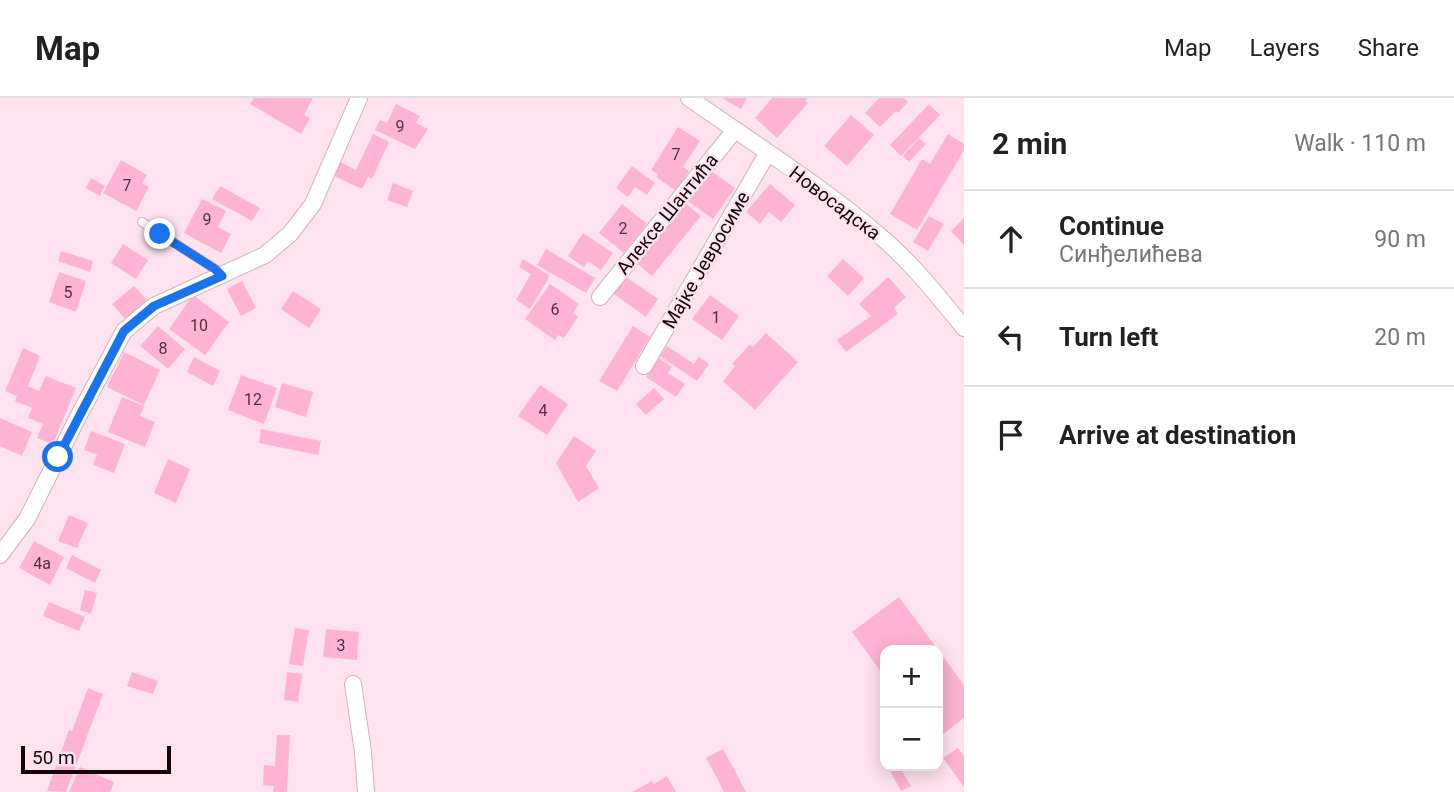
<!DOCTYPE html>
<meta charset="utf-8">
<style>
:root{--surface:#fff;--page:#f6f6f6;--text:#222;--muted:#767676;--line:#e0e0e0}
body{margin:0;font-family:Roboto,sans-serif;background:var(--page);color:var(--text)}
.controls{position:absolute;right:21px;bottom:21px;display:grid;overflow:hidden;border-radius:14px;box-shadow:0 4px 18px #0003}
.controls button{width:63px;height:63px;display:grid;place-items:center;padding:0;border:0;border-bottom:2px solid var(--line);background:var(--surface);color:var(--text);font:35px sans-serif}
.scale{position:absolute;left:21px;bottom:18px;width:150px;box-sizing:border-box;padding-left:7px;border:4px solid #12080c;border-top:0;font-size:19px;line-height:24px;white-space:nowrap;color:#12080c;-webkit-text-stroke:5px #fee3ee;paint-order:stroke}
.stop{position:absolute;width:21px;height:21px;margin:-16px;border:5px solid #1a73e8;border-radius:50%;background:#fff}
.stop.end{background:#1a73e8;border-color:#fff;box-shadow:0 2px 7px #0008}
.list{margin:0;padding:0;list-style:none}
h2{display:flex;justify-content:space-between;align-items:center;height:91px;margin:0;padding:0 28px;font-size:30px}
h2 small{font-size:23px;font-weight:400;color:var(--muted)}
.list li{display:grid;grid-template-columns:46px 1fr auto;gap:21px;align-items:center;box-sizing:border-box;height:98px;padding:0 28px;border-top:2px solid var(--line)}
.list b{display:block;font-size:26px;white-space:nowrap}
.list p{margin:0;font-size:23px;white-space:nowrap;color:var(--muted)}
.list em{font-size:23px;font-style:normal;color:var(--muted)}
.icon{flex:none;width:38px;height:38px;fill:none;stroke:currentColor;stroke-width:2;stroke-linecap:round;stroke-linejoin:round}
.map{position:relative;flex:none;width:964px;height:694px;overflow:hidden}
header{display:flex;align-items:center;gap:42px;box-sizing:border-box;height:98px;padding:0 35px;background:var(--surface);border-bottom:2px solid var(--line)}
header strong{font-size:33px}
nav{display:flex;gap:38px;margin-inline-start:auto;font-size:24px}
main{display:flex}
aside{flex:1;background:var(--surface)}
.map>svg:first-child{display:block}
.building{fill:#ffb3d3}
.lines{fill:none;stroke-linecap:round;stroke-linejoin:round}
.service-casing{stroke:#d1b2be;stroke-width:10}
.minor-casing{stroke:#d1b2be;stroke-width:18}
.service{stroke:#fff;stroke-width:8}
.minor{stroke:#fff;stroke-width:16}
.route{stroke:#1a73e8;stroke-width:9}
.labels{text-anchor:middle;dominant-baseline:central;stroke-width:5;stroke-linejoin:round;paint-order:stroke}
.number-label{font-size:16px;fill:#4d333e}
.street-label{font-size:19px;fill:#12080c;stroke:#fee3ee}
</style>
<header>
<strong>Map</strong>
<nav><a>Map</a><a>Layers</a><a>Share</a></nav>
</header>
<main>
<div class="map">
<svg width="964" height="694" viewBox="0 0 964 694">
<rect width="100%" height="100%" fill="#fee3ee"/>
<g class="building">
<polygon points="254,0 313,0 304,17 310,20 301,36 250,6"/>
<polygon points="722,0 747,0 741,11"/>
<polygon points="772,0 807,0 805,3 808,5 777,40 755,20"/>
<polygon points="879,0 904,0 908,4 898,15 896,13 880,29 865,15"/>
<polygon points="396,6 420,18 416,25 428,31 415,51 375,32 380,22 387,25"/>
<polygon points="929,6 940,17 901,58 890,47"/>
<polygon points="851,17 874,37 847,68 824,48"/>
<polygon points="678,29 700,43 683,69 689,73 676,93 656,79 658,76 651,72"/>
<polygon points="373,36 389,44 372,81 368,79 362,91 334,78 340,64 356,72"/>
<polygon points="948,36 964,46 964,52 917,132 890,116 922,61 930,66"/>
<polygon points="919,40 926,46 909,64 903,58"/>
<polygon points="121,62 147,77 142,85 149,89 136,113 103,95"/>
<polygon points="632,68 655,85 647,97 635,89 628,99 616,90"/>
<polygon points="710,72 735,90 713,121 688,103"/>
<polygon points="91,80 105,88 100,98 86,90"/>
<polygon points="393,85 413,93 407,109 387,102"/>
<polygon points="770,86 795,107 781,124 769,114 760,126 746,114"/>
<polygon points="220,88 260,110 252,123 212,101"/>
<polygon points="202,101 226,113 218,129 231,136 221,155 184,135"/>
<polygon points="685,105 701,118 652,178 637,165"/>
<polygon points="622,106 647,126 624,155 599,135"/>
<polygon points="929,118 944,126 928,153 913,144"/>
<polygon points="964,120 964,147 951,133"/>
<polygon points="583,135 613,155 601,172 588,163 584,169 568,158"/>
<polygon points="123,146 148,162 136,181 111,165"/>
<polygon points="546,151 595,180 586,195 537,167"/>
<polygon points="61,153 93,163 90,174 58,163"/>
<polygon points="523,161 550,178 530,211 516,202 531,176 519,169"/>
<polygon points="843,161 864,180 848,198 827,178"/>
<polygon points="59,174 86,183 76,214 49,204"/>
<polygon points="626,179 658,201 646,219 614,196"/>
<polygon points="888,179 906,199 894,210 898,216 846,254 837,242 871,218 859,206"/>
<polygon points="242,183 256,210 241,218 227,191"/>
<polygon points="550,186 579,206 573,215 578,219 564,240 558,237 555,242 525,221"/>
<polygon points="134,188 148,203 126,222 112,206"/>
<polygon points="293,193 321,211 309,230 281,211"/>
<polygon points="193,197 229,224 205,257 169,231"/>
<polygon points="710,197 739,218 722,242 692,221"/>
<polygon points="158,228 185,251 168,271 140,248"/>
<polygon points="633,228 650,239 617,293 599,283"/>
<polygon points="766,235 798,264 755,312 723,283 735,268 732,266 750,246 753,249"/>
<polygon points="667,248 694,266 699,259 709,266 697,283 660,258"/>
<polygon points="23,250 40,258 28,288 39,293 46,278 76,290 53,346 37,340 43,326 28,320 32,310 15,303 17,298 5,293"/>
<polygon points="124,254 160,272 144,307 107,289"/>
<polygon points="194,259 220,273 213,288 187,274"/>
<polygon points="659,260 672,269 668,275 685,286 676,299 646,279"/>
<polygon points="241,277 277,290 264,326 228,312"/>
<polygon points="282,285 313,294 306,319 275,309"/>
<polygon points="540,287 568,306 547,337 518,318"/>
<polygon points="654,290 664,301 646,317 636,306"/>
<polygon points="122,299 144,308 140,318 155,324 145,349 108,334"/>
<polygon points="0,320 32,334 22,358 0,348"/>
<polygon points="261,331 321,343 318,357 259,345"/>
<polygon points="91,333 125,346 114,375 93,367 97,357 84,352"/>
<polygon points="574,338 596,353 586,368 599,390 578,404 556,365"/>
<polygon points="168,361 190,371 176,405 154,395"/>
<polygon points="69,417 88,425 77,450 58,443"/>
<polygon points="34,443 64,459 50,487 19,470"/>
<polygon points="72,457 101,472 95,485 66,470"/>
<polygon points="85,492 97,495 91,516 80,512"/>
<polygon points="899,499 964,587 964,620 938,640 938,552 885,552 885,579 852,534"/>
<polygon points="49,504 85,519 79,533 43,518"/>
<polygon points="295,530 309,532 303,568 289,566"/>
<polygon points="326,531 359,534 357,562 323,559"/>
<polygon points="132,574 158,583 153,596 127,588"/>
<polygon points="287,574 302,576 298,604 284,602"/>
<polygon points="88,590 103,596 66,694 47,693 69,632 72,633"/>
<polygon points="277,637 290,637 287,694 273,694 274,688 263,687 264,667 275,668"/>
<polygon points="958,650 964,658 964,689 943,660"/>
<polygon points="723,651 734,671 746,694 724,694 717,680 706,660"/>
<polygon points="887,668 899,668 911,688 901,693"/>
<polygon points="80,669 114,684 110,694 69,694"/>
<polygon points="667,678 676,694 632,694 652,683 654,686"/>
</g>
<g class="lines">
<g class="service-casing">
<polyline id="service" points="142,124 215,171 222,178"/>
</g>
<g class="minor-casing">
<g id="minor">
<path d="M 689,0 C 753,45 820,87 880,138 C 912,165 938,198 964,230"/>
<polyline points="600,199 735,32"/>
<polyline points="644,268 767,56"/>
<polyline points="0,457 27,421 78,319 124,233 154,208 265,157 290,136 313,106 359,0"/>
<polyline points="353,586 363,654 366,694"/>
</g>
</g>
<use href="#service" class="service"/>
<use href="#minor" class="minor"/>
</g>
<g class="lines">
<polyline class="route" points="58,359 124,233 154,208 222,178 215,171 160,136"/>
</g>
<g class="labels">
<g class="number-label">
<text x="400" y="28">9</text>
<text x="676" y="56">7</text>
<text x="127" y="87">7</text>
<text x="207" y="121">9</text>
<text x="623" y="130">2</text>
<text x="68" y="194">5</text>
<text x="555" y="211">6</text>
<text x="716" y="219">1</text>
<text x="199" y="227">10</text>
<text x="163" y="250">8</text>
<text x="253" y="301">12</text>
<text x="543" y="312">4</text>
<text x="42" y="465">4a</text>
<text x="341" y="547">3</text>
</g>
<g class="street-label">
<text transform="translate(835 105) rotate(37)">Новосадска</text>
<text transform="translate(667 116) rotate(-51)">Алексе Шантића</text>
<text transform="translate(706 162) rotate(-60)">Мајке Јевросиме</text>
</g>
</g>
</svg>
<div class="controls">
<button>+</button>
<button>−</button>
</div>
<div class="scale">50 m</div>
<div class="stop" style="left:58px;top:359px"></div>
<div class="stop end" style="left:160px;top:136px"></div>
</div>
<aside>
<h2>2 min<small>Walk · 110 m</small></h2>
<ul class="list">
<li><svg class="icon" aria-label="ahead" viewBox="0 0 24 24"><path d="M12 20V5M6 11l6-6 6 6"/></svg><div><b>Continue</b><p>Синђелићева</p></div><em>90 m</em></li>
<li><svg class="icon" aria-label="left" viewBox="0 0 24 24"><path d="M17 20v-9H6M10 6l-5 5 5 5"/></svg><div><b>Turn left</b></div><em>20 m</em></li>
<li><svg class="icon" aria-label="arrive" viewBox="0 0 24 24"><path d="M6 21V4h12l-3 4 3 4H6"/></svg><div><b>Arrive at destination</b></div></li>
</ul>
</aside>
</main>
